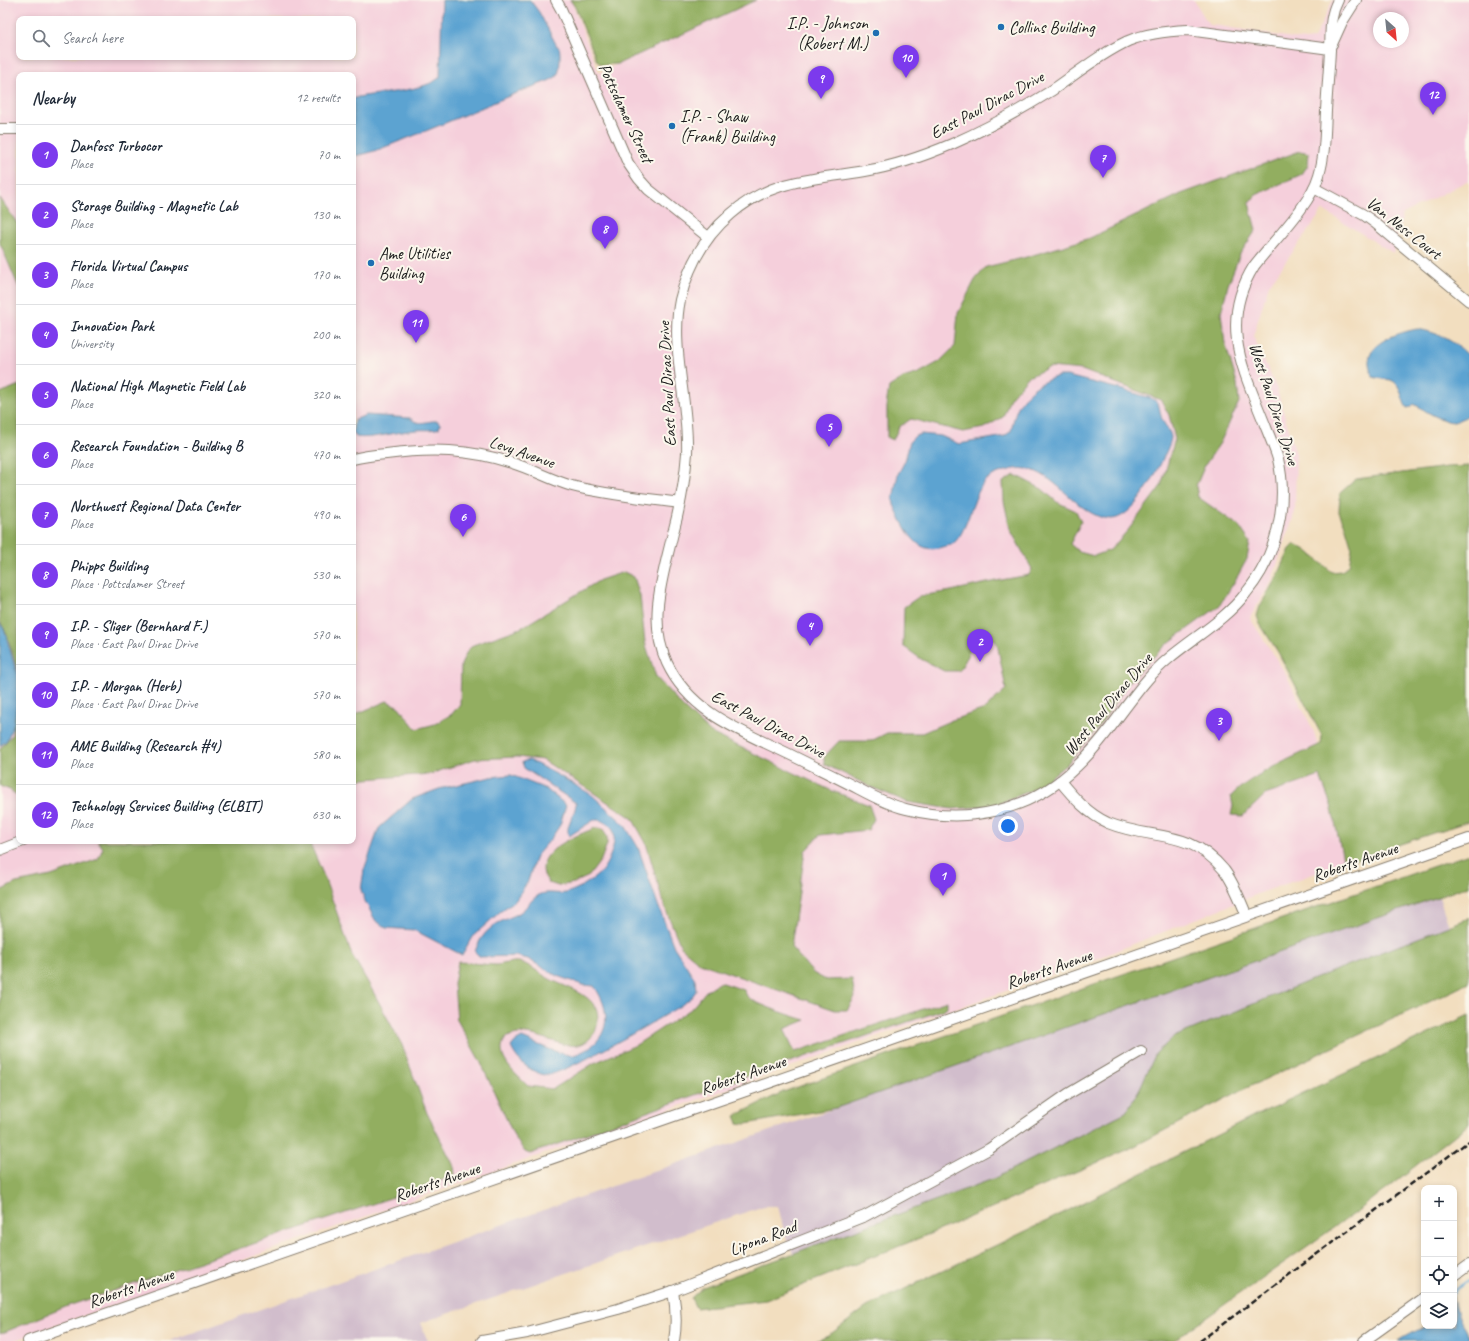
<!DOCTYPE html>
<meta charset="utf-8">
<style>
:root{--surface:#fff;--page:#f2f2f3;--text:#1f2937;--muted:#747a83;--line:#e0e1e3;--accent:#7c3aed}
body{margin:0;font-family:Caveat,sans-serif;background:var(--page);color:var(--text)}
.controls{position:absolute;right:12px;bottom:12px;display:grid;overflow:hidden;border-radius:8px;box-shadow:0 2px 6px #0003}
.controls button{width:36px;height:36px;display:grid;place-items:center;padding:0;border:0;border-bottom:1px solid var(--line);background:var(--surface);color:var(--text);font:20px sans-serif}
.compass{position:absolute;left:1373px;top:12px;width:36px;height:36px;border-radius:50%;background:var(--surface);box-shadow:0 2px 6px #0003;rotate:153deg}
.you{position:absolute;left:1008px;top:826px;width:14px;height:14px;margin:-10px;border:3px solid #fff;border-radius:50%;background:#1a73e8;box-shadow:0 0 0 6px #1a73e833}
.badge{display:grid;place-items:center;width:26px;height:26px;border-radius:50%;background:var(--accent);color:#fff;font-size:13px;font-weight:700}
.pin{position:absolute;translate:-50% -33px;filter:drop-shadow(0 1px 2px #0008)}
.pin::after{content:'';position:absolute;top:21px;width:14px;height:12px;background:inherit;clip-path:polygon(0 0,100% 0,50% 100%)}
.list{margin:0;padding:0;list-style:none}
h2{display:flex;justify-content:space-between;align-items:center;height:52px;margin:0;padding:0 16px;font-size:17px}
h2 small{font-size:13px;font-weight:400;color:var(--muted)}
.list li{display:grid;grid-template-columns:26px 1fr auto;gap:12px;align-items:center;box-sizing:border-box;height:60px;padding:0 16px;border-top:1px solid var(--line)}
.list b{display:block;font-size:15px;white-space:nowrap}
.list p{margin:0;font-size:13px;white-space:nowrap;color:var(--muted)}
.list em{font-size:13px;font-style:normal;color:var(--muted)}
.icon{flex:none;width:22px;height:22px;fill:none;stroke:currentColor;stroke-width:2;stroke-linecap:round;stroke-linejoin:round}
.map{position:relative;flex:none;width:1469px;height:1341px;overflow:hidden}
.search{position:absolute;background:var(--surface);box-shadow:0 2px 6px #0003;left:16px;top:16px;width:340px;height:44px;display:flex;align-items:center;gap:10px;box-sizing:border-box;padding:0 14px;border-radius:8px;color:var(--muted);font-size:15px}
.panel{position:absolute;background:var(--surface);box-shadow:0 2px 6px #0003;left:16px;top:72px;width:340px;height:772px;border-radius:8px}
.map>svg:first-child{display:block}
.built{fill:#f5cfdb;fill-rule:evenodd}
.industrial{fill:#d1bdcc}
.forest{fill:#92ae60;stroke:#57653e}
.water{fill:#5ba3d1;stroke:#3c6076}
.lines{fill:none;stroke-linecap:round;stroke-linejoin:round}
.stream{stroke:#5ba3d1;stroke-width:2.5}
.minor-casing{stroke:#877d6e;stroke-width:12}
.minor{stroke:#fff;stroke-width:10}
.rail{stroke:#1c1c1c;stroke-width:2.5;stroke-dasharray:6 3;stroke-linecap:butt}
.poi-dot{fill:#1f6fb2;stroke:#fbf7ec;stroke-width:1.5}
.labels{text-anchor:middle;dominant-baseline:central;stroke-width:4;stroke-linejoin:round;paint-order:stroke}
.poi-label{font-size:17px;fill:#1c1c1c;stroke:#fbf7ec;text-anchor:start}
.street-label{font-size:17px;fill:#1c1c1c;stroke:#fbf7ec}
</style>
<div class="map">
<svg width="1469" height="1341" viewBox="0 0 1469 1341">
<rect width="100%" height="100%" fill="#fbf7ec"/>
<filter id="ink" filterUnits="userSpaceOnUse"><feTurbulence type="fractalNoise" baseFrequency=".025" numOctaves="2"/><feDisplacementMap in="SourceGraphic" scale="8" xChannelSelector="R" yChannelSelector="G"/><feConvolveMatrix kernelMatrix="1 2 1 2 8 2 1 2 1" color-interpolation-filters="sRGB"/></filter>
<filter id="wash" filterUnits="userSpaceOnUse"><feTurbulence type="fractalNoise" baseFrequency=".012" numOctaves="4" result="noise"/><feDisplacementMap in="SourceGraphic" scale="16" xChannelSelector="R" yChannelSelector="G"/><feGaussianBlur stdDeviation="0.9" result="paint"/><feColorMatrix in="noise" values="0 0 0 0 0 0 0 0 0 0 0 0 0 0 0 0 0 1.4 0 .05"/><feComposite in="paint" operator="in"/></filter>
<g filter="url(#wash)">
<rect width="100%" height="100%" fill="#f2debf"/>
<path class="built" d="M 0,0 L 570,0 L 572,3 L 599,73 L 755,0 L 1194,0 L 1209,25 L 1220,26 L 1305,40 L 1314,39 L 1333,0 L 1469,0 L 1469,180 L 1403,214 L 1393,253 L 1323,210 L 1269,285 L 1253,336 L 1276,387 L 1296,454 L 1295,512 L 1272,580 L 1250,618 L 1286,674 L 1314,732 L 1323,762 L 1344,863 L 1263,892 L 1096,959 L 13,1341 L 0,1341 ZM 1379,18 L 1403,18 L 1403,42 L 1379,42 ZM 19,19 L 353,19 L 353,57 L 19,57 ZM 19,75 L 353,75 L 353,841 L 19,841 Z"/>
<polygon class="industrial" points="1439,897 1449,926 1316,978 1174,1037 1140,1088 1126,1112 993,1179 793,1253 784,1231 778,1206 764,1206 420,1323 428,1341 169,1341"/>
<g class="forest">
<polygon points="570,0 756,0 618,64 601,65 597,61 575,7"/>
<polygon points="1300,151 1309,153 1308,165 1302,174 1256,195 1249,203 1256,230 1240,254 1228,285 1221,313 1225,343 1237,383 1239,402 1220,443 1205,465 1196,486 1198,497 1239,526 1250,542 1247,559 1235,581 1219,606 1167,644 1131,679 1095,732 1067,764 1037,788 993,806 952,809 907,802 871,787 824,764 824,757 839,741 871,741 887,733 922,733 952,720 985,709 1006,689 997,643 981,630 973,633 968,656 959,671 944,671 921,659 903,646 904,607 920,596 951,591 996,581 1029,575 1032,569 1010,529 1004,501 1003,482 1015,475 1042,489 1057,502 1076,511 1081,522 1070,544 1079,552 1094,556 1110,550 1129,529 1161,486 1175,439 1169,415 1161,400 1082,370 1050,367 1028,377 1010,398 1003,417 984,428 963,432 911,419 899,427 893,440 887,437 887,400 889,387 903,378 919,373 939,362 955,346 958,313 975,280 986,267 1023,258 1090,238 1181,194"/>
<polygon points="0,198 19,226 19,288 0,243"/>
<polygon points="19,385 19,675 7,635 0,621 0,393"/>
<path d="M 1469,466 L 1469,821 L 1344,863 L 1331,805 L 1320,776 L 1265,795 L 1243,816 L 1231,815 L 1233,806 L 1231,796 C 1252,774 1294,757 1321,744 L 1322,736 L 1278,652 L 1260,624 L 1257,616 L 1260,606 L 1279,573 L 1290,549 L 1295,544 L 1306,550 L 1332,572 L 1342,571 L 1349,565 L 1352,548 L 1346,528 L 1339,512 L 1340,493 L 1356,479 L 1447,467 Z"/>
<polygon points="624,572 634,577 640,596 645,642 656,677 683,707 711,733 830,790 869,805 874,819 868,830 820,835 805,851 791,947 813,973 826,980 852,979 855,997 847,1010 835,1010 700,963 681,947 664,905 646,843 632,818 543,760 517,757 475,759 430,774 353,780 353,713 354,715 387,701 399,707 416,729 435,724 452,714 460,704 461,665 467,651 473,645 521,628 600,580"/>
<polygon points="19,697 19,797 10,790 0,786 0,749 12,735"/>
<path d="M 595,828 L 603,829 L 607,837 L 607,844 L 601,860 L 589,876 L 574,883 L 558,886 L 549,883 C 547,880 545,877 544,875 C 536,850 578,835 595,828 Z"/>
<polygon points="98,841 309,841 323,874 352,955 370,986 402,1045 427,1113 454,1166 455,1175 432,1184 68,1306 0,1334 0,891 16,883 51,876 98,859 103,848"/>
<polygon points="1469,854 1469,886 836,1108 746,1124 738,1123 735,1116 783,1092"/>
<polygon points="1469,918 1469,983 1238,1092 1127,1150 937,1231 766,1300 696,1308 691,1298 703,1287 993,1179 1126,1112 1140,1088 1156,1053 1174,1037 1316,978"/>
<path d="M 458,962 C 471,962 484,965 497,965 C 504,964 512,961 519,962 C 531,965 537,972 548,978 C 565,988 596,993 598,1017 C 598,1022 597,1027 595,1032 C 576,1063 545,1030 517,1034 C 513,1035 507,1036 504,1041 C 495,1058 517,1075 528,1086 L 553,1089 L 594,1063 L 636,1045 L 691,1009 L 706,991 L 720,982 L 744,990 C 745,992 746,994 747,996 C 754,1004 795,1017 806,1020 L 784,1029 L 795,1052 L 947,1001 L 947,1007 L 943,1010 L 731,1082 L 530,1154 L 525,1152 L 515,1138 L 480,1061 L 457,1020 L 454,984 Z"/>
<polygon points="1469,1015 1469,1124 1363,1207 1173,1341 816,1341 828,1336 867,1307 1053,1218 1265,1111"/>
</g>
<g class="water">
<path d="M 442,0 L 530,0 L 539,12 L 557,46 L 559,47 C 561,52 560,72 557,76 C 554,78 551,80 548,81 C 501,98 455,120 408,138 C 391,144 372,154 353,156 L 353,99 L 358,97 C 379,93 426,91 440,77 Z"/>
<path d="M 1417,329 C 1437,332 1455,341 1469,356 L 1469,415 C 1465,417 1459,421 1454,422 C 1442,422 1424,410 1414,404 L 1411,407 L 1407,408 C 1401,400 1402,384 1391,380 C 1386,379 1379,379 1373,377 C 1357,346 1392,334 1417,329 Z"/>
<path d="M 1058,376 L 1067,376 C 1090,382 1114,387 1137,394 C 1142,396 1150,397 1154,400 C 1161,404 1159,412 1162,419 C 1164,425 1171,431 1171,438 C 1170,446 1164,455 1161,463 C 1153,479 1132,520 1110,519 C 1075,517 1052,462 1014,469 C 1005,471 991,474 984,482 C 975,494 970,517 962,532 C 960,536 955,543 951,545 C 948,546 944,546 942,547 C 915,557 903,524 894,505 L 893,499 L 898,474 L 905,461 L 910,441 L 915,436 L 921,434 L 941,436 L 959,444 L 1005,436 L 1011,431 C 1013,424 1014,414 1018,407 C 1027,390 1041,382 1058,376 Z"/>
<path d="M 366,415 L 410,418 C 420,427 426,420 438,421 L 440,424 L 439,428 C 431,431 424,429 416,430 C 401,431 369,440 356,437 L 353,431 L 354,420 Z"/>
<polygon points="0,623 4,629 18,677 18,695 14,723 7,740 0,746"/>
<path d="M 529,760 L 558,775 L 592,795 L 624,824 L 638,847 L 658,905 L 674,947 L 695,979 L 696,991 L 691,998 L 680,1006 C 660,1018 561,1077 545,1075 C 530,1072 516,1060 511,1047 L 515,1042 L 522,1038 C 535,1043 556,1053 569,1055 C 576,1056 583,1051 589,1048 C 612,1032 609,1007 594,986 L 583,985 L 557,976 L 528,959 L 516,956 L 480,957 L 475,952 C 479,938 489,927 502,921 C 508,918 514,916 519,913 C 526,909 531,899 539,895 C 548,890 560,896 569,892 C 580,888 591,881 600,873 C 608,865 619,839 612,828 C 610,825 604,822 600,820 L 594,820 L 569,836 C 564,826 576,814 576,803 L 524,768 L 522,762 Z"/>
<polygon points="511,775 546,789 566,805 560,825 550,840 536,856 528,881 516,900 501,911 472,937 462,955 414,930 386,928 375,920 365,901 361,890 364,870 379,828 412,799 439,789 491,777"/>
<path d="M 1454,1295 C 1455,1303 1456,1310 1459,1317 C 1464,1326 1469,1331 1469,1341 L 1398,1341 L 1425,1326 L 1454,1326 Z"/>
</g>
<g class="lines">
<polyline class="stream" points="1454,1293 1456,1289 1469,1280"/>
</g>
</g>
<g filter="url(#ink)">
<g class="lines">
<g class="minor-casing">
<g id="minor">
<polyline points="556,0 561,9 628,163 639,179 648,189 708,237"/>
<polyline points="1332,44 1342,22 1356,0"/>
<path d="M 1330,49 L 1188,30 C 1167,31 1147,33 1128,41 C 1100,54 1076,74 1051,91 C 1019,111 986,129 952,144 C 924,156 895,166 865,171 C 815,180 772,178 731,214 C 705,236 688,267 680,300 C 670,348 689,403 687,453 C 685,480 680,507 673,533 C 663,576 647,620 667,663 C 691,715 747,733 795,757 C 817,768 838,778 859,789 C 874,797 890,805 906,809 C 967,825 1031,811 1076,767 C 1103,742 1123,708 1147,680 C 1175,646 1219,628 1246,593 C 1276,557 1289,505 1278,459 C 1275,449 1271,440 1267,430 C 1245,373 1217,325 1254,266 C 1274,240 1310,206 1319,175 C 1325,155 1325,132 1326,111 C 1327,91 1329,71 1330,50 C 1331,32 1329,17 1338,0"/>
<polyline points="0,129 19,129"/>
<polyline points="1314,188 1364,215 1375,223 1469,301"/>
<path d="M 353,459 C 364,456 375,455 386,454 C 431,448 469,449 512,463 C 532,469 551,480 572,486 C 607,495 644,498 680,503"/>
<path d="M 1060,781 C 1073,797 1088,814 1108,823 C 1152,841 1188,827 1224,870 C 1234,883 1240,900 1247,916"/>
<polyline points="0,850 23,841"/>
<polyline points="1454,1276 1469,1265"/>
<path d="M 673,1291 C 676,1308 677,1324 674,1341"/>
<path d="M 28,1341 C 508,1173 989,1007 1469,839"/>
<polyline points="482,1341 527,1333 618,1309 673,1291 865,1216 989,1149 1068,1094 1141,1051"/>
<polyline points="1364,1341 1424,1298"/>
</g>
</g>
<use href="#minor" class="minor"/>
<polyline class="rail" points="1200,1341 1469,1141"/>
</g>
</g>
<g class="poi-dot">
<circle cx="1001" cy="27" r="4"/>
<circle cx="876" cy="33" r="4"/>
<circle cx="672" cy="126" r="4"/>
<circle cx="371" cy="263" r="4"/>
</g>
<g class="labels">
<g class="poi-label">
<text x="868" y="23" text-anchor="end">I.P. - Johnson<tspan x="868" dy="20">(Robert M.)</tspan></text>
<text x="1009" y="27">Collins Building</text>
<text x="680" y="116">I.P. - Shaw<tspan x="680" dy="20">(Frank) Building</tspan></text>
<text x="379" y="253">Ame Utilities<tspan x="379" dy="20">Building</tspan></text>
</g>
<g class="street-label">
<text transform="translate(987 105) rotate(-28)">East Paul Dirac Drive</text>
<text transform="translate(626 113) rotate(65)">Pottsdamer Street</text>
<text transform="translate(1404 228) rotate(38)">Van Ness Court</text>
<text transform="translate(667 384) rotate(-93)">East Paul Dirac Drive</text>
<text transform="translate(1274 404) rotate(72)">West Paul Dirac Drive</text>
<text transform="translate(522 452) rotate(19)">Levy Avenue</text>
<text transform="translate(1108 704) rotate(-50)">West Paul Dirac Drive</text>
<text transform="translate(768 724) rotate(28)">East Paul Dirac Drive</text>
<text transform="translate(1355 862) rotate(-19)">Roberts Avenue</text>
<text transform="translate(1049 969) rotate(-19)">Roberts Avenue</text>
<text transform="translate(743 1075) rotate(-19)">Roberts Avenue</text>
<text transform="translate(437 1182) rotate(-19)">Roberts Avenue</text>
<text transform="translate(763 1238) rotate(-21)">Lipona Road</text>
<text transform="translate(131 1288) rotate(-19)">Roberts Avenue</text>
</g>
</g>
</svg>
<div class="controls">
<button>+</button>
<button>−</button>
<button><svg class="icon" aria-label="locate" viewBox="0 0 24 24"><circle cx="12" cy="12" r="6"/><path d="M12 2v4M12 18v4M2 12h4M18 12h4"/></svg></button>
<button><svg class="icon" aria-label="layers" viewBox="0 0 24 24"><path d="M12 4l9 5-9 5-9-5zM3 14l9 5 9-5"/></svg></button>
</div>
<svg class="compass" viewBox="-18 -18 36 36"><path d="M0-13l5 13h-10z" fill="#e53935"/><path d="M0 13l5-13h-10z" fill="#747a83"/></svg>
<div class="you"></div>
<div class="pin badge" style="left:943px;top:896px">1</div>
<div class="pin badge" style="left:980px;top:662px">2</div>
<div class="pin badge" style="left:1219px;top:741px">3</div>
<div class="pin badge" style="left:810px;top:646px">4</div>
<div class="pin badge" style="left:829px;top:447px">5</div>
<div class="pin badge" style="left:463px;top:537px">6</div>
<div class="pin badge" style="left:1103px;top:178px">7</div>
<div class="pin badge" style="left:605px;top:249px">8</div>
<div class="pin badge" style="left:821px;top:99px">9</div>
<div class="pin badge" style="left:906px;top:78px">10</div>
<div class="pin badge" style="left:416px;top:343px">11</div>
<div class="pin badge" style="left:1433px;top:115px">12</div>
<div class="search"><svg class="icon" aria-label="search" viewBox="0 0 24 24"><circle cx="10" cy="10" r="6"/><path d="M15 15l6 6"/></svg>Search here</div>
<section class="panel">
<h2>Nearby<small>12 results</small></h2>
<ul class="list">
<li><span class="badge">1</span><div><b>Danfoss Turbocor</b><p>Place</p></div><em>70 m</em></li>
<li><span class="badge">2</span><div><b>Storage Building - Magnetic Lab</b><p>Place</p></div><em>130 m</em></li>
<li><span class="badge">3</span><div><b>Florida Virtual Campus</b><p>Place</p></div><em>170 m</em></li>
<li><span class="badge">4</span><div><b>Innovation Park</b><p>University</p></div><em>200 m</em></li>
<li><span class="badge">5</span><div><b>National High Magnetic Field Lab</b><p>Place</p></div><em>320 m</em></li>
<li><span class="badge">6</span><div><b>Research Foundation - Building B</b><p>Place</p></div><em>470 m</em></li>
<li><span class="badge">7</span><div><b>Northwest Regional Data Center</b><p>Place</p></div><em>490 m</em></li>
<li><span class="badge">8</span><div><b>Phipps Building</b><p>Place · Pottsdamer Street</p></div><em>530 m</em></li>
<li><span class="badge">9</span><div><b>I.P. - Sliger (Bernhard F.)</b><p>Place · East Paul Dirac Drive</p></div><em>570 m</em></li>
<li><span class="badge">10</span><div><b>I.P. - Morgan (Herb)</b><p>Place · East Paul Dirac Drive</p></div><em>570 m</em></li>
<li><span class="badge">11</span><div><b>AME Building (Research #4)</b><p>Place</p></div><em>580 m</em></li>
<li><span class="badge">12</span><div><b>Technology Services Building (ELBIT)</b><p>Place</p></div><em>630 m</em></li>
</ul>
</section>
</div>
